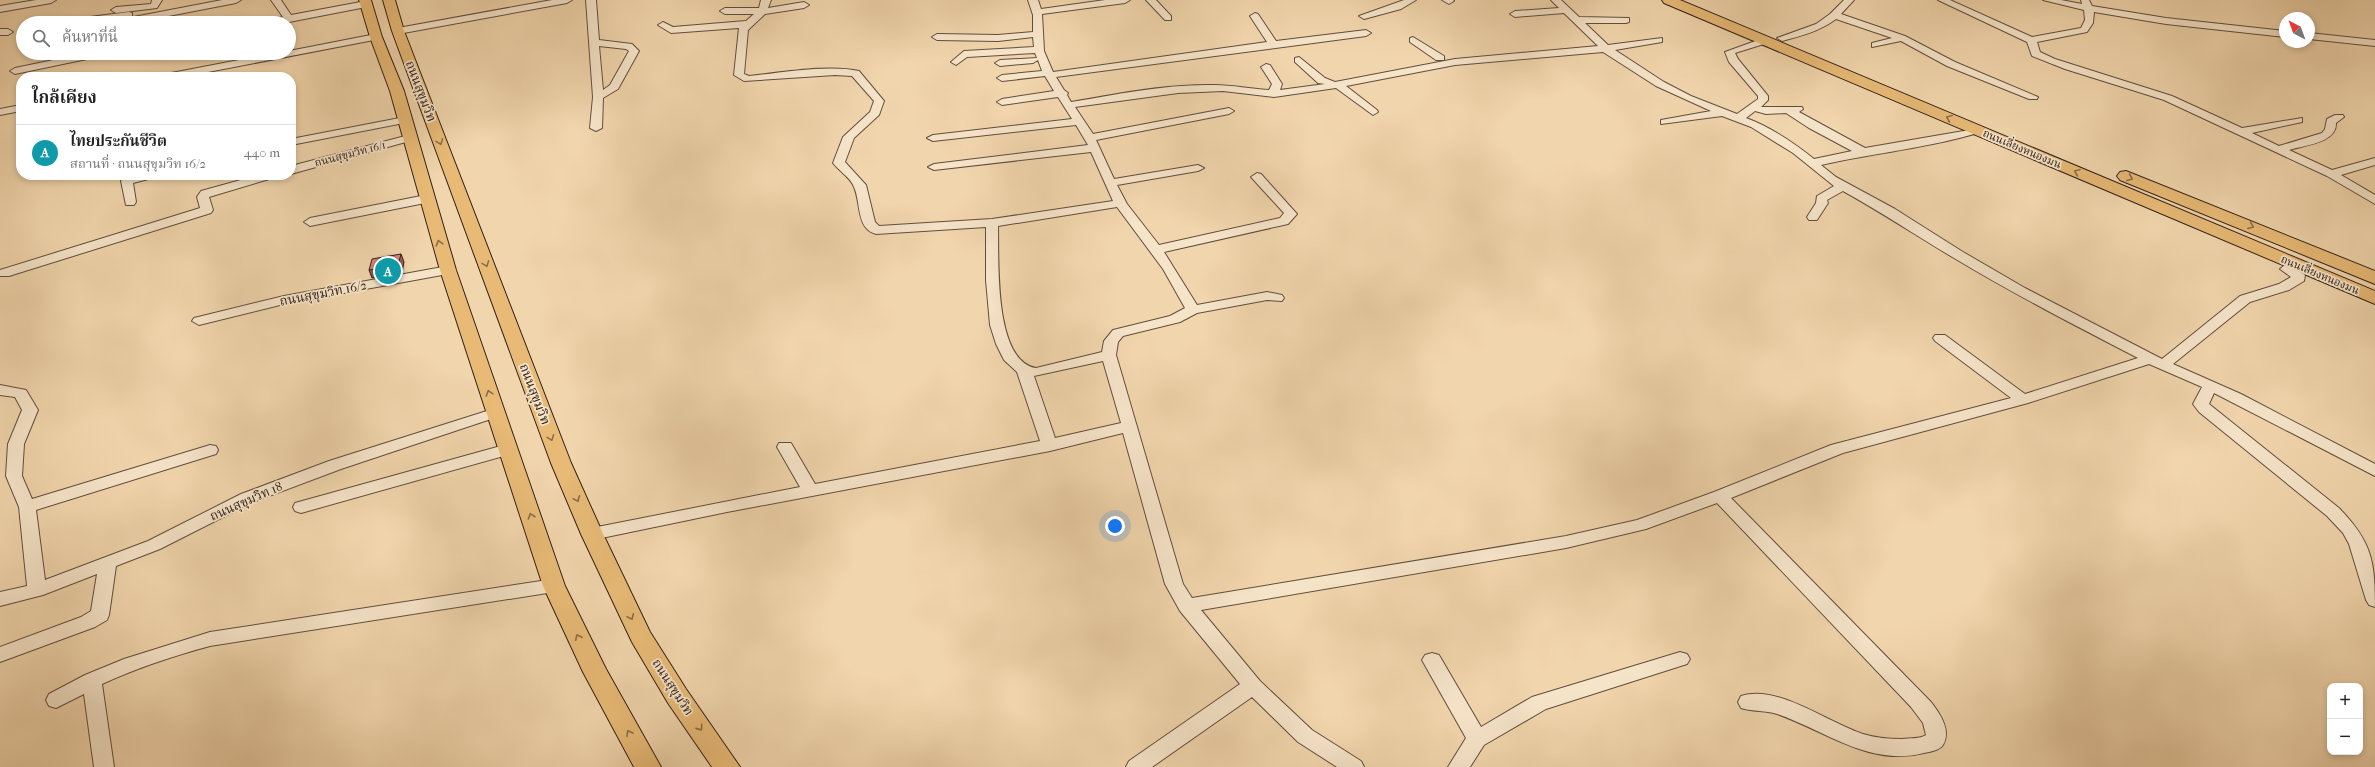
<!DOCTYPE html>
<html lang="th">
<meta charset="utf-8">
<style>
:root{--surface:#fff;--page:#f2f2f2;--text:#222;--muted:#767676;--line:#e0e0e0;--accent:#8f2418}
body{margin:0;font-family:"IM FELL French Canon","Noto Serif Thai",serif;background:var(--page);color:var(--text)}
.controls{position:absolute;right:12px;bottom:12px;display:grid;overflow:hidden;border-radius:8px;box-shadow:0 2px 6px #0003}
.controls button{width:36px;height:36px;display:grid;place-items:center;padding:0;border:0;border-bottom:1px solid var(--line);background:var(--surface);color:var(--text);font:20px sans-serif}
.compass{position:absolute;left:2279px;top:12px;width:36px;height:36px;border-radius:50%;background:var(--surface);box-shadow:0 2px 6px #0003;rotate:319deg}
.you{position:absolute;left:1115px;top:526px;width:14px;height:14px;margin:-10px;border:3px solid #fff;border-radius:50%;background:#1a73e8;box-shadow:0 0 0 6px #1a73e833}
.badge{display:grid;place-items:center;width:26px;height:26px;border-radius:50%;background:var(--accent);color:#fff;font-size:13px;font-weight:700}
.pin{position:absolute;translate:-50% -50%;border:2px solid #fff;box-shadow:0 1px 4px #0006}
.list{margin:0;padding:0;list-style:none}
h2{display:flex;justify-content:space-between;align-items:center;height:52px;margin:0;padding:0 16px;font-size:17px}
h2 small{font-size:13px;font-weight:400;color:var(--muted)}
.list li{display:grid;grid-template-columns:26px 1fr auto;gap:12px;align-items:center;box-sizing:border-box;height:56px;padding:0 16px;border-top:1px solid var(--line)}
.list b{display:block;font-size:15px;white-space:nowrap}
.list p{margin:0;font-size:13px;white-space:nowrap;color:var(--muted)}
.list em{font-size:13px;font-style:normal;color:var(--muted)}
.icon{flex:none;width:22px;height:22px;fill:none;stroke:currentColor;stroke-width:2;stroke-linecap:round;stroke-linejoin:round}
.map{position:relative;flex:none;width:2375px;height:767px;overflow:hidden}
.search{position:absolute;background:var(--surface);box-shadow:0 2px 6px #0003;left:16px;top:16px;width:280px;height:44px;display:flex;align-items:center;gap:10px;box-sizing:border-box;padding:0 14px;border-radius:22px;color:var(--muted);font-size:15px}
.panel{position:absolute;background:var(--surface);box-shadow:0 2px 6px #0003;left:16px;top:72px;width:280px;height:108px;border-radius:16px}
.map>svg:first-child{display:block}
.lines{fill:none;stroke-linecap:round;stroke-linejoin:round}
.minor-casing{stroke:#614e3e;stroke-width:2}
.major-casing{stroke:#312119;stroke-width:2}
.highway-casing{stroke:#312119;stroke-width:2}
.minor{fill:#f6e4c9;fill-rule:evenodd}
.major{fill:#e8ba76;fill-rule:evenodd}
.highway{fill:#e8ba76;fill-rule:evenodd}
.shaded-wall{fill:#99605a;stroke:#312119}
.building{fill:#da8981;stroke:#312119}
.oneway{stroke:#8c6e48}
.labels{text-anchor:middle;dominant-baseline:central;stroke-width:3.5;stroke-linejoin:round;paint-order:stroke}
.far-street-label{font-size:11px;fill:#312119;stroke:#f6e4c9}
.street-label{font-size:13px;fill:#312119;stroke:#f6e4c9}
</style>
<div class="map">
<svg width="2375" height="767" viewBox="0 0 2375 767">
<rect width="100%" height="100%" fill="#f1d5ac"/>
<filter id="stains"><feTurbulence type="fractalNoise" baseFrequency=".005" numOctaves="4"/><feColorMatrix values="0 0 0 0 .2 0 0 0 0 .09 0 0 0 0 .02 0 0 0 .5 -.17"/></filter>
<radialGradient id="worn" r=".72"><stop offset=".6" stop-color="#630" stop-opacity="0"/><stop offset="1" stop-color="#630" stop-opacity=".3"/></radialGradient>
<g class="lines">
<g class="minor-casing">
<g id="minor">
<polygon points="36,0 56,0 51,3 0,12 0,6"/>
<polygon points="152,0 162,0 157,8 116,13 111,10 116,7 151,4"/>
<polygon points="222,0 241,0 236,3 132,23 113,23 118,20"/>
<polygon points="271,0 281,0 291,15 366,1 371,4 366,7 289,22 258,23 283,17"/>
<polygon points="552,0 572,0 567,3 398,34 393,31 398,28"/>
<path d="M 586,0 L 596,0 L 599,40 L 632,44 L 639,51 L 618,89 L 603,98 L 602,128 L 596,131 L 590,128 L 593,97 ZM 599,46 L 626,49 L 629,51 L 610,85 L 603,90 Z"/>
<path d="M 761,0 L 771,0 L 768,8 L 804,2 L 809,5 L 804,8 L 765,14 L 748,30 L 744,74 L 749,76 C 779,73 830,64 859,71 L 884,101 L 879,115 L 854,138 L 845,162 L 866,185 L 875,222 L 879,226 L 992,219 L 1113,201 L 1091,152 L 934,170 L 928,167 L 934,164 L 1088,145 L 1076,125 L 933,141 L 927,138 L 933,135 L 1072,119 L 1058,97 L 1002,105 L 997,102 L 1002,99 L 1054,91 L 1045,76 L 1002,81 L 997,78 L 1002,75 L 1042,71 L 1038,60 L 1033,63 L 1000,66 L 995,63 L 1000,60 L 1037,58 L 1035,53 L 967,57 L 956,65 L 951,62 L 964,51 L 1034,47 L 1033,37 L 998,41 L 937,40 L 932,37 L 937,34 L 998,35 L 1033,32 L 1033,15 L 1028,0 L 1038,0 L 1041,9 L 1105,0 L 1130,0 L 1125,3 L 1042,14 L 1044,51 L 1053,72 L 1267,42 L 1250,16 L 1255,13 L 1258,14 L 1276,41 L 1366,30 L 1371,33 L 1366,36 L 1056,77 L 1064,90 L 1068,93 L 1067,95 L 1071,102 C 1119,94 1166,84 1214,85 C 1233,85 1251,89 1269,90 L 1272,84 L 1261,67 L 1266,64 L 1270,65 L 1282,84 L 1280,90 L 1325,84 L 1318,83 L 1295,62 L 1295,58 L 1299,57 L 1325,78 L 1335,82 L 1455,59 L 1598,46 L 1564,13 L 1515,17 L 1510,14 L 1515,11 L 1559,8 L 1551,0 L 1561,0 L 1579,17 L 1629,18 L 1629,22 L 1626,23 L 1585,23 L 1608,45 L 1662,38 L 1662,42 L 1615,50 L 1664,82 L 1691,96 L 1737,114 L 1758,99 L 1758,96 L 1729,62 L 1725,52 L 1761,39 L 1767,39 L 1767,43 L 1735,53 L 1738,59 L 1768,96 L 1768,100 L 1761,107 L 1802,107 L 1803,109 L 1799,112 L 1865,148 L 1981,128 L 1981,132 C 1929,148 1874,153 1821,165 L 1836,177 L 1895,209 L 1963,252 L 2025,288 L 2162,359 L 2240,296 L 2279,284 L 2291,277 L 2280,269 L 2290,261 L 2300,261 L 2302,264 L 2296,269 L 2305,275 L 2304,281 L 2289,290 L 2250,302 L 2173,364 L 2241,394 L 2375,464 L 2375,476 L 2214,393 L 2209,404 L 2339,508 C 2372,542 2375,561 2375,607 L 2369,605 L 2366,600 L 2349,544 L 2343,533 L 2327,516 L 2199,412 L 2193,404 L 2202,387 L 2149,364 L 2028,403 L 1843,453 L 1731,498 L 1930,701 C 1939,712 1952,730 1943,745 C 1940,750 1930,752 1924,753 C 1869,767 1826,731 1777,714 C 1765,710 1753,712 1741,708 L 1738,702 L 1741,696 C 1778,684 1828,723 1863,734 C 1876,738 1889,739 1902,739 C 1909,738 1920,739 1926,735 L 1923,723 L 1911,707 L 1717,503 L 1646,529 L 1566,548 L 1201,610 L 1260,681 L 1312,730 L 1361,761 L 1364,767 L 1337,767 L 1298,742 L 1252,697 L 1152,767 L 1126,767 L 1129,761 L 1240,684 L 1180,611 L 1165,584 L 1123,433 L 1050,451 L 727,512 L 592,540 L 586,538 L 583,534 L 586,530 L 592,528 L 800,487 L 777,447 L 779,443 L 791,443 L 815,484 L 1040,441 L 1017,372 L 1004,360 L 996,344 L 990,325 L 986,280 L 986,227 L 876,234 C 856,229 861,202 854,187 C 851,178 839,171 833,163 L 843,137 L 870,112 L 874,101 L 852,76 L 835,75 L 744,81 L 734,75 L 739,28 L 671,33 L 658,25 L 663,22 L 673,27 L 746,21 L 754,14 L 725,14 L 720,11 L 725,8 L 759,8 ZM 1603,52 L 1656,86 L 1711,111 L 1661,120 L 1661,124 L 1722,116 L 1751,127 L 1793,153 L 1834,186 L 1817,196 L 1816,203 L 1807,217 L 1809,220 L 1817,220 L 1828,203 L 1827,200 L 1843,191 C 1881,212 1917,236 1954,258 C 2014,294 2076,326 2138,358 L 2025,394 L 1945,335 L 1935,335 L 1933,338 L 1935,341 L 2011,398 L 1831,445 L 1714,492 L 1637,520 L 1566,536 L 1192,598 L 1183,584 L 1116,355 L 1118,342 L 1123,336 L 1180,322 L 1197,313 L 1267,300 L 1282,301 L 1284,298 L 1282,295 L 1267,292 L 1197,305 L 1164,252 L 1288,224 L 1297,214 L 1261,174 L 1257,173 L 1251,177 L 1284,213 L 1280,218 L 1159,245 L 1127,204 L 1117,185 L 1198,171 L 1204,168 L 1198,165 L 1114,179 L 1096,140 L 1229,114 L 1234,111 L 1229,108 L 1093,134 L 1075,107 L 1178,93 L 1223,91 L 1274,97 L 1336,88 L 1373,115 L 1378,112 L 1377,110 L 1346,86 L 1455,65 ZM 1755,111 L 1766,114 L 1786,113 L 1809,128 L 1852,151 L 1814,159 C 1794,143 1771,127 1746,118 ZM 1117,207 L 1163,269 L 1185,308 L 1170,316 L 1113,330 L 1104,341 L 1102,352 L 1036,368 C 993,361 999,258 998,226 ZM 1103,361 L 1121,423 L 1055,438 L 1034,376 Z"/>
<polygon points="1146,0 1156,0 1171,16 1171,20 1165,20"/>
<polygon points="1404,0 1416,0 1401,9 1364,19 1359,16"/>
<polygon points="1442,0 1453,0 1454,1 1449,4"/>
<path d="M 1844,0 L 1854,0 L 1841,14 L 1905,36 L 1955,62 L 2038,97 L 2037,99 L 2029,99 L 1947,66 L 1901,41 L 1872,47 L 1872,43 L 1892,38 L 1836,19 C 1820,31 1801,36 1782,41 L 1777,38 L 1816,24 L 1830,14 Z"/>
<path d="M 1938,0 L 1950,0 L 2032,37 L 2081,28 L 2085,20 L 2084,10 L 2043,0 L 2061,0 L 2082,4 L 2081,0 L 2089,0 L 2092,6 L 2166,18 L 2285,31 L 2285,37 L 2166,24 L 2094,12 L 2093,23 L 2087,32 L 2037,42 L 2040,52 L 2055,59 L 2172,96 L 2242,128 L 2302,118 L 2302,122 L 2252,133 L 2279,146 L 2322,133 L 2325,129 L 2327,119 L 2335,115 L 2343,115 L 2344,117 L 2336,123 C 2337,143 2304,145 2289,150 L 2332,170 L 2375,158 L 2375,165 L 2341,175 L 2375,195 L 2375,204 L 2327,176 L 2164,100 L 2065,69 L 2032,56 L 2027,42 Z"/>
<polygon points="129,12 132,13 132,17 79,23 77,21 82,18"/>
<polygon points="0,29 8,29 13,32 8,35 0,35"/>
<polygon points="2309,33 2375,40 2375,46 2309,39"/>
<polygon points="376,34 379,35 379,39 182,77 161,77 166,74 276,53 289,53 289,51"/>
<polygon points="1413,37 1444,56 1444,60 1436,60 1410,42 1410,38"/>
<polygon points="87,53 106,53 101,56 15,74 10,71 15,68"/>
<polygon points="21,105 21,111 0,115 0,109"/>
<polygon points="405,117 409,118 409,122 291,145 291,139"/>
<polygon points="409,135 415,138 413,140 291,174 291,166"/>
<polygon points="137,175 158,175 156,177 133,183 136,202 134,205 126,205 121,181 123,178"/>
<polygon points="259,175 278,175 276,177 209,197 213,210 211,213 9,276 0,276 0,270 200,208 197,197 201,191"/>
<polygon points="426,195 430,196 432,199 430,202 310,226 304,222 310,218"/>
<polygon points="448,266 453,267 455,270 453,273 284,304 199,325 192,321 194,318 284,296"/>
<polygon points="0,385 26,390 38,410 24,444 22,476 32,499 210,445 216,446 218,450 216,454 36,510 45,580 148,541 241,494 329,461 490,410 500,410 503,413 500,416 341,469 253,502 160,549 116,566 109,615 107,620 95,627 0,662 0,647 81,617 91,611 97,574 43,595 0,606 0,592 27,586 19,507 6,476 8,444 22,410 15,397 0,395"/>
<polygon points="508,444 514,445 516,449 514,453 301,513 295,511 293,507 295,503"/>
<path d="M 554,579 L 560,581 L 563,586 L 560,591 L 210,646 C 173,656 137,668 102,684 L 114,767 L 94,767 L 84,694 L 56,708 L 49,706 L 46,700 L 49,694 L 85,675 L 124,659 L 210,632 Z"/>
<polygon points="1680,652 1687,654 1690,659 1687,664 1546,709 1484,745 1470,767 1448,767 1466,738 1422,660 1425,655 1432,653 1439,655 1481,727 1532,697"/>
</g>
</g>
<g class="major-casing">
<g id="major">
<polygon points="359,0 371,0 382,37 404,91 456,270 565,586 606,669 661,767 634,767 583,672 543,586 440,270 390,91 370,37"/>
<polygon points="383,0 395,0 404,31 571,463 603,534 650,632 686,689 740,767 712,767 668,703 632,642 581,534 551,463 392,31"/>
</g>
</g>
<g class="highway-casing">
<g id="highway">
<polygon points="1662,0 1680,0 2375,291 2375,304 1664,3"/>
<polygon points="2126,171 2375,271 2375,284 2120,180 2117,176 2120,172"/>
</g>
</g>
<use href="#minor" class="minor"/>
<use href="#major" class="major"/>
<use href="#highway" class="highway"/>
</g>
<polygon class="shaded-wall" points="401,254 404,262 402,273 372,278 369,270"/>
<polygon class="building" points="401,254 398,265 369,270 372,259"/>
<defs><path id="oneway-chevron" d="M-2-3.5L2.5 0L-2 3.5" fill="none" stroke-width="1.6" stroke-linecap="round" stroke-linejoin="round"/></defs>
<g class="oneway">
<use href="#oneway-chevron" transform="translate(1949 118) rotate(-157)"/>
<use href="#oneway-chevron" transform="translate(440 142) rotate(69)"/>
<use href="#oneway-chevron" transform="translate(2077 172) rotate(-157)"/>
<use href="#oneway-chevron" transform="translate(2130 178) rotate(22)"/>
<use href="#oneway-chevron" transform="translate(2251 226) rotate(22)"/>
<use href="#oneway-chevron" transform="translate(439 243) rotate(-107)"/>
<use href="#oneway-chevron" transform="translate(486 264) rotate(69)"/>
<use href="#oneway-chevron" transform="translate(489 393) rotate(-108)"/>
<use href="#oneway-chevron" transform="translate(551 438) rotate(69)"/>
<use href="#oneway-chevron" transform="translate(577 499) rotate(66)"/>
<use href="#oneway-chevron" transform="translate(531 516) rotate(-109)"/>
<use href="#oneway-chevron" transform="translate(631 617) rotate(65)"/>
<use href="#oneway-chevron" transform="translate(578 637) rotate(-115)"/>
<use href="#oneway-chevron" transform="translate(700 728) rotate(55)"/>
<use href="#oneway-chevron" transform="translate(629 733) rotate(-119)"/>
</g>
<g class="labels">
<g class="far-street-label">
<text transform="translate(2022 149) rotate(23)">ถนนเลี่ยงหนองมน</text>
<text transform="translate(350 154) rotate(-15)">ถนนสุขุมวิท 16/1</text>
<text transform="translate(2320 275) rotate(23)">ถนนเลี่ยงหนองมน</text>
</g>
<g class="street-label">
<text transform="translate(421 91) rotate(69)">ถนนสุขุมวิท</text>
<text transform="translate(323 293) rotate(-11)">ถนนสุขุมวิท 16/2</text>
<text transform="translate(535 394) rotate(69)">ถนนสุขุมวิท</text>
<text transform="translate(246 501) rotate(-24)">ถนนสุขุมวิท 18</text>
<text transform="translate(673 687) rotate(57)">ถนนสุขุมวิท</text>
</g>
</g>
<rect width="100%" height="100%" filter="url(#stains)"/>
<rect width="100%" height="100%" fill="url(#worn)"/>
</svg>
<div class="controls">
<button>+</button>
<button>−</button>
</div>
<svg class="compass" viewBox="-18 -18 36 36"><path d="M0-13l5 13h-10z" fill="#e53935"/><path d="M0 13l5-13h-10z" fill="#767676"/></svg>
<div class="you"></div>
<div class="pin badge" style="left:388px;top:271px;background:#0f9aa8">A</div>
<div class="search"><svg class="icon" aria-label="search" viewBox="0 0 24 24"><circle cx="10" cy="10" r="6"/><path d="M15 15l6 6"/></svg>ค้นหาที่นี่</div>
<section class="panel">
<h2>ใกล้เคียง<small></small></h2>
<ul class="list">
<li><span class="badge" style="background:#0f9aa8">A</span><div><b>ไทยประกันชีวิต</b><p>สถานที่ · ถนนสุขุมวิท 16/2</p></div><em>440 m</em></li>
</ul>
</section>
</div>
